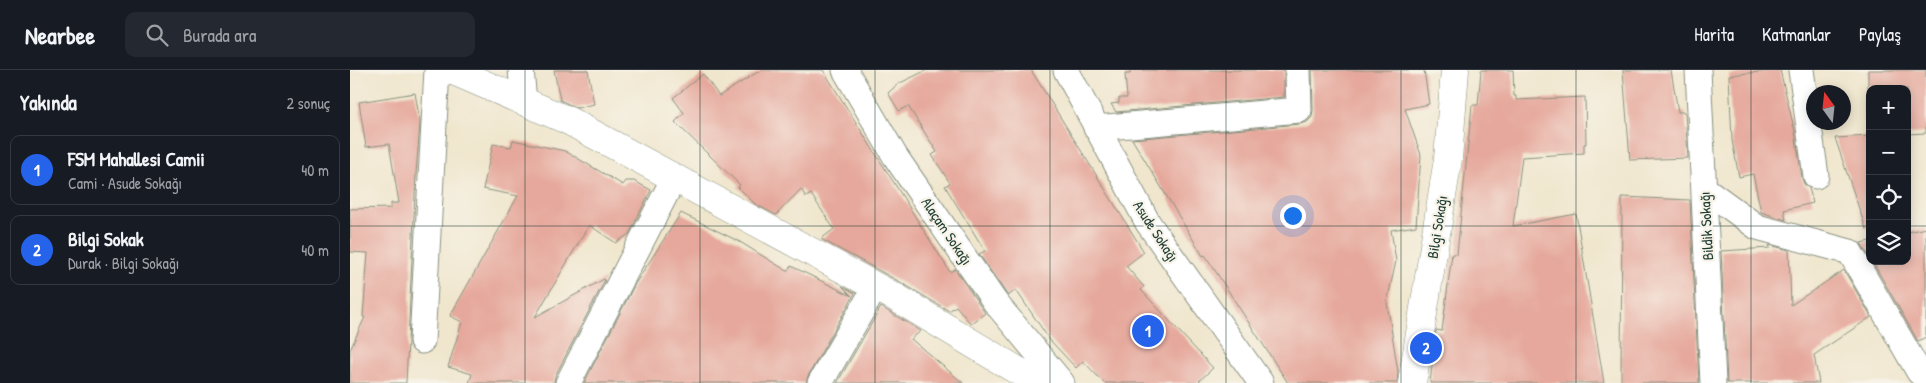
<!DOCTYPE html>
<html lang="tr">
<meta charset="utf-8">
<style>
:root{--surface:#171b24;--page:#242831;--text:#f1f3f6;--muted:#9ea1a6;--line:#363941;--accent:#2563eb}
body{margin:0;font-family:"Patrick Hand",sans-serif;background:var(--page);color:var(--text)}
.controls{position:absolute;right:15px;top:15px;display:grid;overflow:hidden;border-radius:10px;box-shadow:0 2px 12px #0003}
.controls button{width:45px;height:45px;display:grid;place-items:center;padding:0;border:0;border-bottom:1px solid var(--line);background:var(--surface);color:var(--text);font:25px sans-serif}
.compass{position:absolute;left:1456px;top:15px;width:45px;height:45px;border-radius:50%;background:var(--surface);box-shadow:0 2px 12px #0003;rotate:345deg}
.you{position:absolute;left:942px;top:145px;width:18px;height:18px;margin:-12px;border:4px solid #fff;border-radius:50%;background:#1a73e8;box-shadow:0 0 0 8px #1a73e833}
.badge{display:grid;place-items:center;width:32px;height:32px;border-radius:50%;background:var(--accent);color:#fff;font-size:16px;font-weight:700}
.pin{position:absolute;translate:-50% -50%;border:2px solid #fff;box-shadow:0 1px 5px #0006}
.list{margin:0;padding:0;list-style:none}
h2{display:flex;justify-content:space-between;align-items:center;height:65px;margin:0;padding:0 20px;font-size:21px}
h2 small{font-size:16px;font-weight:400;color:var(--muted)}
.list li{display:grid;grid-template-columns:32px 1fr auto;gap:15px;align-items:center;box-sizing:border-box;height:70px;margin:0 10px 10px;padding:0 10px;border:1px solid var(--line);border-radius:10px}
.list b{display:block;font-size:19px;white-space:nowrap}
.list p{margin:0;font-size:16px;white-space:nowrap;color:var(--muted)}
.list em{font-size:16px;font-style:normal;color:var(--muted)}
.icon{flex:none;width:28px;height:28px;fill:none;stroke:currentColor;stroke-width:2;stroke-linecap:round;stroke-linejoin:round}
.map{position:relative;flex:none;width:1576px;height:313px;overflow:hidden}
header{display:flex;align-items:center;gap:30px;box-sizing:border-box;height:70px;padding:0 25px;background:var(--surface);border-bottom:1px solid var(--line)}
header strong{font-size:24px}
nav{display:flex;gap:28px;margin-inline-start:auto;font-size:18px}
.search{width:350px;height:45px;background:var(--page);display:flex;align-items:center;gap:12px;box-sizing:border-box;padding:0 18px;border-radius:10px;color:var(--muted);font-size:19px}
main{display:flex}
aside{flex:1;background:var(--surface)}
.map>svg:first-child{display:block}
.building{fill:#e6a89c}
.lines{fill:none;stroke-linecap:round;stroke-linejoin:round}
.minor-casing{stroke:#889280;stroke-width:27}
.tertiary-casing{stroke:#889280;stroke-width:29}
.minor{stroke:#fff;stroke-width:25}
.tertiary{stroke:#fff;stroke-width:28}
.grid{fill:none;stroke:#1f3d34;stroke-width:1;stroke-opacity:0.55}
.labels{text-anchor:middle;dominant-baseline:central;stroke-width:4.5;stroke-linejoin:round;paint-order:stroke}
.street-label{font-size:15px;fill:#1f3d34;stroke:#f7f3e8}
</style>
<header>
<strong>Nearbee</strong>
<div class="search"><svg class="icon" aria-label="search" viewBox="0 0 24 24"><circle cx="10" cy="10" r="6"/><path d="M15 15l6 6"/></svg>Burada ara</div>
<nav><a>Harita</a><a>Katmanlar</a><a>Paylaş</a></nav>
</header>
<main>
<aside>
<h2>Yakında<small>2 sonuç</small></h2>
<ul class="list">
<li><span class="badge">1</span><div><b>FSM Mahallesi Camii</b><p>Cami · Asude Sokağı</p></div><em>40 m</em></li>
<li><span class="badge">2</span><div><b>Bilgi Sokak</b><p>Durak · Bilgi Sokağı</p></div><em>40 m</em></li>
</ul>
</aside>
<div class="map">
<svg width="1576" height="313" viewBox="0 0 1576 313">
<rect width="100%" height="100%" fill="#f7f3e8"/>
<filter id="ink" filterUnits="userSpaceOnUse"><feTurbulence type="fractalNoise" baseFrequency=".02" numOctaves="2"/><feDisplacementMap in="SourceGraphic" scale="10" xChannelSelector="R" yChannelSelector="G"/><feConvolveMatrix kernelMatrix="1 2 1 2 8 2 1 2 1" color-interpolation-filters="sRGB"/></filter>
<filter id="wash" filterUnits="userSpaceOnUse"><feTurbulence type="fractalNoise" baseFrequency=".0096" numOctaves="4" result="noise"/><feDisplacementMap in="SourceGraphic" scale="20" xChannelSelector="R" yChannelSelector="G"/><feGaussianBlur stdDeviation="1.12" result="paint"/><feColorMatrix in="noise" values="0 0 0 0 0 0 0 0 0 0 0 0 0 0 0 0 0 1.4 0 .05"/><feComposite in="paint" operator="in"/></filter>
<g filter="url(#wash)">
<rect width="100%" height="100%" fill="#f0e6cd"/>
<g id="blocks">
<g class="building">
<polygon points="204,0 238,0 244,34 227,38 210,30"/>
<polygon points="411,0 473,0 600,202 605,199 635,243 621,254 606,236 599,241 552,213 471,169 484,159 461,124 456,127 451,119 426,145 405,134 388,117 390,115 325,52 334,43 323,28 353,4 369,26"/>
<polygon points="577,0 681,0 794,182 776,196 794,217 791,220 863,298 847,313 754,313 733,291 726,298 699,269 666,220 658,226 629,184 635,181 595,116 600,113 582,85 587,82 558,36 549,41 538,23 548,14"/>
<polygon points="780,0 934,0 934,27 766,42 761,34 769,33 769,28 777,28 775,4 780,4"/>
<polygon points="962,0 1074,0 1079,34 1055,39 1071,85 1066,156 1041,160 1046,191 1037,232 1048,302 1047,313 938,313 855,185 853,186 782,69 950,54 957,52 962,47 963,40"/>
<polygon points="1131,0 1163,0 1164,26 1166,26 1166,30 1235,27 1236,74 1234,74 1234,83 1172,87 1163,156 1226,144 1254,313 1080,313 1086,260 1092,261 1102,184 1107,184 1122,35 1128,35"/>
<polygon points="1273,0 1321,0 1328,42 1335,42 1338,88 1280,90"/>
<polygon points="1430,0 1445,62 1452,108 1454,114 1459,118 1463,133 1434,140 1436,150 1411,142 1403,104 1389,107 1382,70 1379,5"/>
<polygon points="1518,0 1576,0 1576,63 1557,64 1557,19 1520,19 1518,65"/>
<polygon points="65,23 70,52 66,104 56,313 0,313 0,280 15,247 13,247 18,183 0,182 0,139 41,138 41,133 49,133 39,74 16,77 9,32"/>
<polygon points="1520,66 1520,158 1516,159 1485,68"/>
<polygon points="163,70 215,81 273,115 276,111 284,111 301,120 279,164 266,173 239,155 185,247 254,209 255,210 205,306 204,313 119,313 122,304 98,297 112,252 100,246 168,126 133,119 143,74 161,77"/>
<polygon points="1272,127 1340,130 1349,313 1271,313"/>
<polygon points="331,143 390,172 437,201 441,196 502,226 492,216 505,223 458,306 456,313 234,313 285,214"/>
<polygon points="1576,158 1576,267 1568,271 1522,191 1557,191 1557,162"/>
<polygon points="1520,171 1520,188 1511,173"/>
<polygon points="1419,175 1439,180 1441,235 1494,200 1521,247 1464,285 1469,313 1377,313 1371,181 1420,178"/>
<polygon points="531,237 571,261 561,269 613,313 487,313"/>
</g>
</g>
</g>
<g filter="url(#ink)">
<use href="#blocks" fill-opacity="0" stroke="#889280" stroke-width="1"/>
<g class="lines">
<g class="minor-casing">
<g id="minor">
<polyline points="171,0 174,31"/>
<polyline points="495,0 545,86 645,232 712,313"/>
<polyline points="716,0 798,153 911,313"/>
<polyline points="1348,0 1363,313"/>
<polyline points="1451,0 1466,106"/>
<polyline points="746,58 949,40 948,0"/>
<polyline points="1355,119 1407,157 1500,182 1569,302 1576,309"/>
<polyline points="72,271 87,0"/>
<polyline points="218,313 324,108"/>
<polyline points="470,313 526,216"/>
</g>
</g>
<g class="tertiary-casing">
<g id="tertiary">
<polyline points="101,0 219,51 545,227 688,313"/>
<polyline points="1062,313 1098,89 1105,0"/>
</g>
</g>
<use href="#minor" class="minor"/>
<use href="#tertiary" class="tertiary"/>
</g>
</g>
<path class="grid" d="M 175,0 L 175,313M 350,0 L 350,313M 525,0 L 525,313M 700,0 L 700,313M 876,0 L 876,313M 1051,0 L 1051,313M 1226,0 L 1226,313M 1401,0 L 1401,313M 0,156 L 1520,156M 1557,156 L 1576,156"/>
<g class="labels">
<g class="street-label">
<text transform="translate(1356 156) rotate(-93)">Bildik Sokağı</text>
<text transform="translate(1087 157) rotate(-81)">Bilgi Sokağı</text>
<text transform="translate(597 161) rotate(56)">Alaçam Sokağı</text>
<text transform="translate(806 161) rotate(57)">Asude Sokağı</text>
</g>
</g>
</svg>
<div class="controls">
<button>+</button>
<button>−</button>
<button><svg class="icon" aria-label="locate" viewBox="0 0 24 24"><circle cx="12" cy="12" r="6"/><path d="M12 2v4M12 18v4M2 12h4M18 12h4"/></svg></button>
<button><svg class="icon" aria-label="layers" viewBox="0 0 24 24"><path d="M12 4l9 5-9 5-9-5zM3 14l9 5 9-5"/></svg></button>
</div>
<svg class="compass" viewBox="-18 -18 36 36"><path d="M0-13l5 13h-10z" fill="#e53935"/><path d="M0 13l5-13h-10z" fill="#9ea1a6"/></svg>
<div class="you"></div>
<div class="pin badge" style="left:798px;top:261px">1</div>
<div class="pin badge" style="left:1076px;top:278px">2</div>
</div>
</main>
